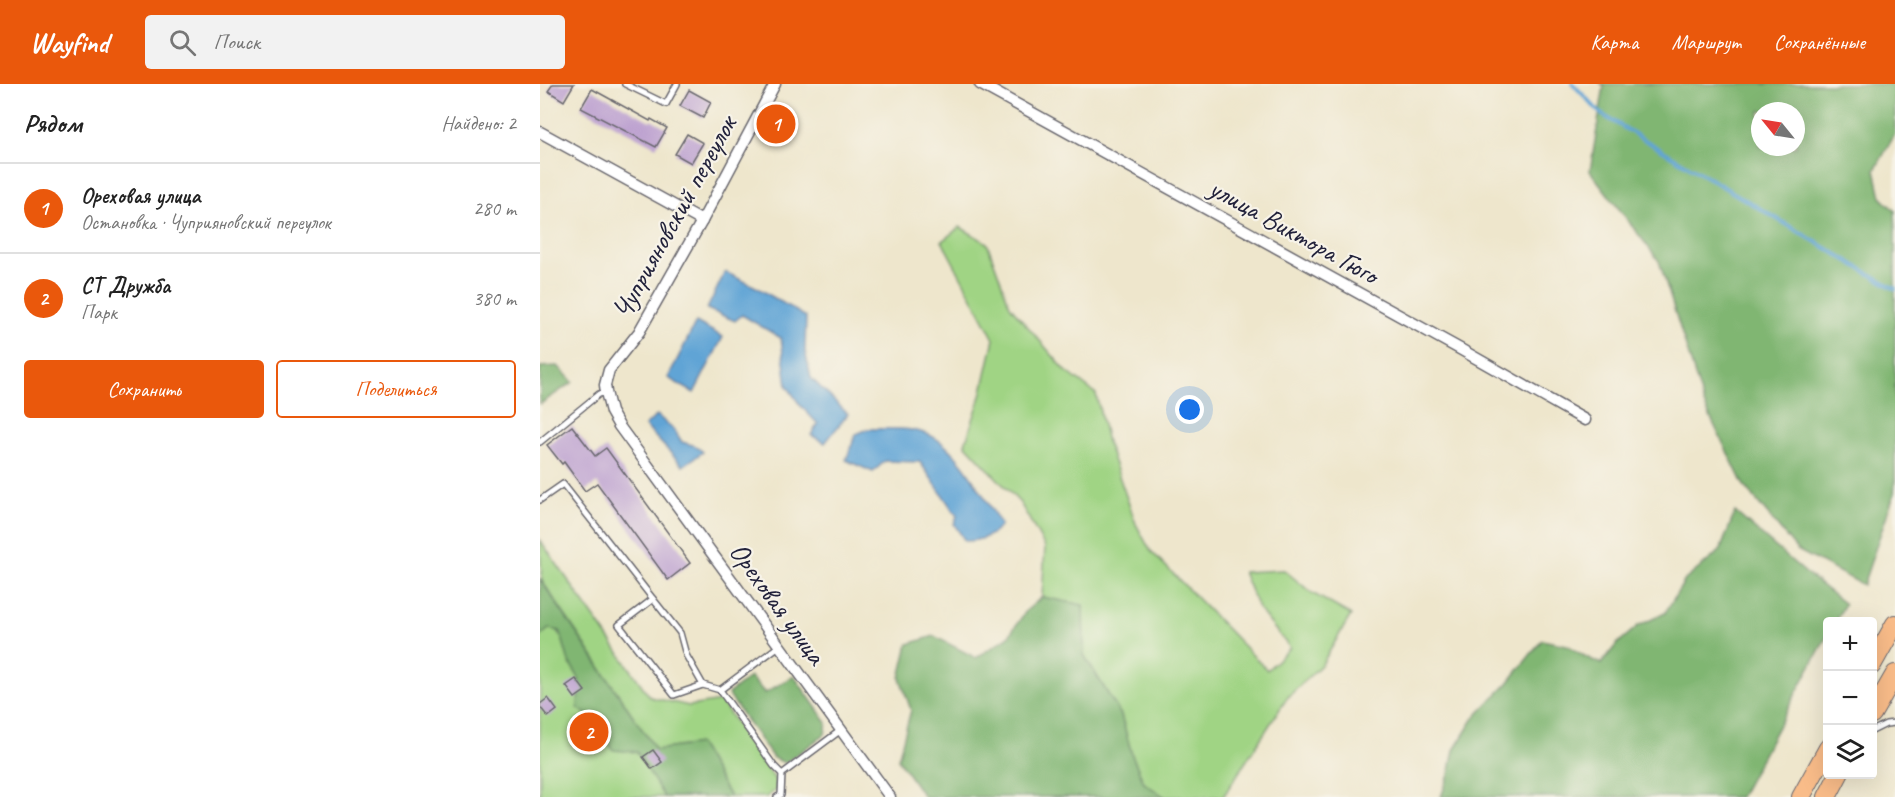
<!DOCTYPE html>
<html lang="ru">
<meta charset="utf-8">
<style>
:root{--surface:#fff;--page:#f2f2f2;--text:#222;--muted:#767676;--line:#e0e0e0;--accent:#ea580c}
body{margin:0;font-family:Caveat,sans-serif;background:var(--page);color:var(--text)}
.controls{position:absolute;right:18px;bottom:18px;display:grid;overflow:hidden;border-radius:6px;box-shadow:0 6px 24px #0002}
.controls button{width:54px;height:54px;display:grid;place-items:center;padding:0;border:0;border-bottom:2px solid var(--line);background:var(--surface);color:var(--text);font:30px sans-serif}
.compass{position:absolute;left:1211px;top:18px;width:54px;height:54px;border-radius:50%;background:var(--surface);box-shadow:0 6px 24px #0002;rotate:300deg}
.you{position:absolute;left:650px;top:326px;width:21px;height:21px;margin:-15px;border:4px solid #fff;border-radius:50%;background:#1a73e8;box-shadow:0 0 0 9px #1a73e833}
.badge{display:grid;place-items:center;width:39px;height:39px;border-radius:50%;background:var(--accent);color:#fff;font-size:20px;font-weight:700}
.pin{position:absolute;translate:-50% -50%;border:3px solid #fff;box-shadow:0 2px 6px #0006}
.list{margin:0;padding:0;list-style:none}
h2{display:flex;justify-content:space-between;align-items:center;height:78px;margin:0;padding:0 24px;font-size:26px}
h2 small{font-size:20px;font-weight:400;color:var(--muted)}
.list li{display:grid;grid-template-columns:39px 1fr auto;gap:18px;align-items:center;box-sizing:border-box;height:90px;padding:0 24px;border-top:2px solid var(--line)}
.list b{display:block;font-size:22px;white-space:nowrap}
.list p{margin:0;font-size:20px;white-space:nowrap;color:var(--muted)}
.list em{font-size:20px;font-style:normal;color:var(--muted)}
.actions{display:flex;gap:12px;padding:18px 24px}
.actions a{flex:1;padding:14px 0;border:2px solid var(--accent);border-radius:6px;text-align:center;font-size:21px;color:var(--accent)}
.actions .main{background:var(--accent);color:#fff}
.icon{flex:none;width:33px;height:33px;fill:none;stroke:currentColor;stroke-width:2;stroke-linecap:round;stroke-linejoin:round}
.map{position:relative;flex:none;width:1355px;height:713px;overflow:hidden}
header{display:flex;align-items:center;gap:36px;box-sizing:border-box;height:84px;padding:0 30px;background:var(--accent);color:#fff}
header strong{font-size:28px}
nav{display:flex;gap:33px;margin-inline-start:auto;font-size:21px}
.search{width:420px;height:54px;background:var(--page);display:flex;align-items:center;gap:15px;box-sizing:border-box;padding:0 21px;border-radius:6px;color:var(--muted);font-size:22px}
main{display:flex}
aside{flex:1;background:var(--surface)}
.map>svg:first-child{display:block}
.green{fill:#a0d484;stroke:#617b60;stroke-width:1.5}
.forest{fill:#80b672;stroke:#516c56;stroke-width:1.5;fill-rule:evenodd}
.water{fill:#61a4d5;stroke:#426388;stroke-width:1.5}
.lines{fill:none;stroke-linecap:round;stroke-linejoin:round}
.stream{stroke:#61a4d5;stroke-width:4}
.building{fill:#bda2d0}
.service-casing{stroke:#69676e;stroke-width:8}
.minor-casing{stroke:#69676e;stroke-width:13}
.trunk-casing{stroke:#69676e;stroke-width:20}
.service{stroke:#fff;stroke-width:5}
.minor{stroke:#fff;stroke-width:10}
.trunk{stroke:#f9bc89;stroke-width:18}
.labels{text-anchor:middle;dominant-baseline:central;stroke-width:4.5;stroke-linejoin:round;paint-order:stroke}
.street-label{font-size:28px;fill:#22223b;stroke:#f7f3e8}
</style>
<header>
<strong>Wayfind</strong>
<div class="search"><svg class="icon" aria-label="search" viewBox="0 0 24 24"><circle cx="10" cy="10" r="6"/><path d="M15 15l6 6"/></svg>Поиск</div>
<nav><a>Карта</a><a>Маршрут</a><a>Сохранённые</a></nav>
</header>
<main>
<aside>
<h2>Рядом<small>Найдено: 2</small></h2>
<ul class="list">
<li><span class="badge">1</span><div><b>Ореховая улица</b><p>Остановка · Чуприяновский переулок</p></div><em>280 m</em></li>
<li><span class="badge">2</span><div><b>СТ Дружба</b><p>Парк</p></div><em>380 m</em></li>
</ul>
<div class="actions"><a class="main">Сохранить</a><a>Поделиться</a></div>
</aside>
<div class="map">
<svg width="1355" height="713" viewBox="0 0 1355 713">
<rect width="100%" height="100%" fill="#f7f3e8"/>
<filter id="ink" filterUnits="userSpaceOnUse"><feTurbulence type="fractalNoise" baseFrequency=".0167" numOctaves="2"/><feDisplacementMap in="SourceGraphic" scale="12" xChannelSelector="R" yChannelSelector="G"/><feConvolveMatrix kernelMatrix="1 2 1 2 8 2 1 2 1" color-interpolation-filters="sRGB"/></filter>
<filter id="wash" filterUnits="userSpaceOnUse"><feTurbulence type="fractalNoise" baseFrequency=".008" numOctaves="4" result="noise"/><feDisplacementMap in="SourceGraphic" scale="24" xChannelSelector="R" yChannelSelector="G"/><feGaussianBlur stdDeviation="1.35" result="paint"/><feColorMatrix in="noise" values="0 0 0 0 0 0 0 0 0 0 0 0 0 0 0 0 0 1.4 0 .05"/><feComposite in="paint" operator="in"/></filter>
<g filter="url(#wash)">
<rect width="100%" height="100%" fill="#eee6cc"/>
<g class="green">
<polygon points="420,143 447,159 470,222 526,287 556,310 567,358 596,440 610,466 727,586 750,564 718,524 703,488 744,486 772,509 811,531 782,580 747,614 683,713 625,713 604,699 592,671 581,631 544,571 543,521 502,513 505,463 480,419 425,360 441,312 454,255 402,157"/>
<polygon points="0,456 110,613 149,622 181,617 236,697 236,706 226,713 190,713 159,660 116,666 2,497"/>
<polygon points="0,523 19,550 50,583 145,713 0,713"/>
</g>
<g class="forest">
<path d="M 1061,0 L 1351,0 L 1355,4 L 1355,50 L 1335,86 L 1341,113 L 1355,127 L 1355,397 L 1354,410 L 1323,501 L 1257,466 L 1203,400 L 1164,320 L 1119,177 L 1050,87 L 1064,2 ZM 1220,27 L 1256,27 L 1256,63 L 1220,63 Z"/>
<polygon points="18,282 33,298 0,320 0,283"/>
<polygon points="1195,428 1267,490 1305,520 1295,537 1288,538 1287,552 1200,713 901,713 909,691 914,666 934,634 968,599 1002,556 1027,561 1046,573 1061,580 1077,560 1098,542 1125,529 1145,496 1180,467"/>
<polygon points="0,495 116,666 159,660 190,713 124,713 97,668 73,666 58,639 38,624 39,594 29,578 20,547 9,545 0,552"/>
<polygon points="502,513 543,521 544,571 581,631 592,671 604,699 625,713 384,713 358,675 371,626 360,594 368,560 394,552 436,574 468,553 486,527"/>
<polygon points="254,592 287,639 285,650 245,679 233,674 188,610 210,593 225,609"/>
</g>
<g class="water">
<polygon points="185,188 218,204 266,233 265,267 271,294 308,330 285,359 271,351 278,340 260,321 247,302 241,254 202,231 195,237 167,225"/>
<polygon points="156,238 183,253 154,309 128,294"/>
<polygon points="117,331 135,347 142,358 156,362 163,368 143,382 105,342"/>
<path d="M 328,345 C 346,345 367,343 384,349 C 416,358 445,415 461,441 C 452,453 440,457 425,457 L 414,440 L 417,432 L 380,378 L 345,377 L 333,388 L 306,376 L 316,350 Z"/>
</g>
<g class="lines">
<polyline class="stream" points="1033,0 1061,30 1355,205"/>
</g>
<g id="blocks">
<g class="building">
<polygon points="13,0 34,0 24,17 8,7"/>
<polygon points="52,5 110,37 111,35 127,44 116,63 41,24"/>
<polygon points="149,6 171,18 163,34 140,22"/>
<polygon points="147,50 163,59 151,79 135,70"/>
<polygon points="32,342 55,372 66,364 150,479 128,496 57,399 45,407 24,378 22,380 7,361"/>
<polygon points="36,595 45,607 35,614 26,602"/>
<polygon points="8,614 17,626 8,633 0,623 0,620"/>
<polygon points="113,666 122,678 112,685 103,673"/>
</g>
</g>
</g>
<g filter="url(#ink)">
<use href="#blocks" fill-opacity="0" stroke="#69676e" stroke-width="1.5"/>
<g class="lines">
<g class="service-casing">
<g id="service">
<polyline points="85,0 126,20 137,0"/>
<polyline points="0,358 59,310 66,308"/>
<polyline points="0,416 23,400 113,515 79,541 134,611 163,601"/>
<polyline points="113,515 140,549 146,571 163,601 180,606"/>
<polyline points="239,562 180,606 234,682 242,690"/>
<polyline points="1332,647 1346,640 1355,639"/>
<polyline points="237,713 241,711 242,690 301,646"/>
</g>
</g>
<g class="minor-casing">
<g id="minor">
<polyline points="235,0 162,137 99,248 69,286 65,301 66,308 71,328 79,342 350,713"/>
<polyline points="440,0 920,265 1045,336"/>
<polyline points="0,48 162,137"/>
</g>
</g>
<g class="trunk-casing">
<g id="trunk">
<polyline points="1332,581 1355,540"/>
<polyline points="1332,630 1355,590"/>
<polyline points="1261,713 1288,664"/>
<polyline points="1287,713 1299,690"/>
</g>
</g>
<use href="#service" class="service"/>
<use href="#minor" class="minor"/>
<use href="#trunk" class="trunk"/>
</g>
</g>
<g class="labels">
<g class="street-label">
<text transform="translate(134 133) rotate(-61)">Чуприяновский переулок</text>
<text transform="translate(754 147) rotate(29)">улица Виктора Гюго</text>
<text transform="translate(238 519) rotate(54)">Ореховая улица</text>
</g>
</g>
</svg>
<div class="controls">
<button>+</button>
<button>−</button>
<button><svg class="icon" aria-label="layers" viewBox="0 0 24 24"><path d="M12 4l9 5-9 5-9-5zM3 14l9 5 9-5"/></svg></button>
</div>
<svg class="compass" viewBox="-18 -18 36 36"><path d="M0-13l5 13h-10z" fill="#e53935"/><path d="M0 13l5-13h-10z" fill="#767676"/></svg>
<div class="you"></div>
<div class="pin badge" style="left:236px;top:40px">1</div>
<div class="pin badge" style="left:49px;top:648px">2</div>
</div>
</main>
